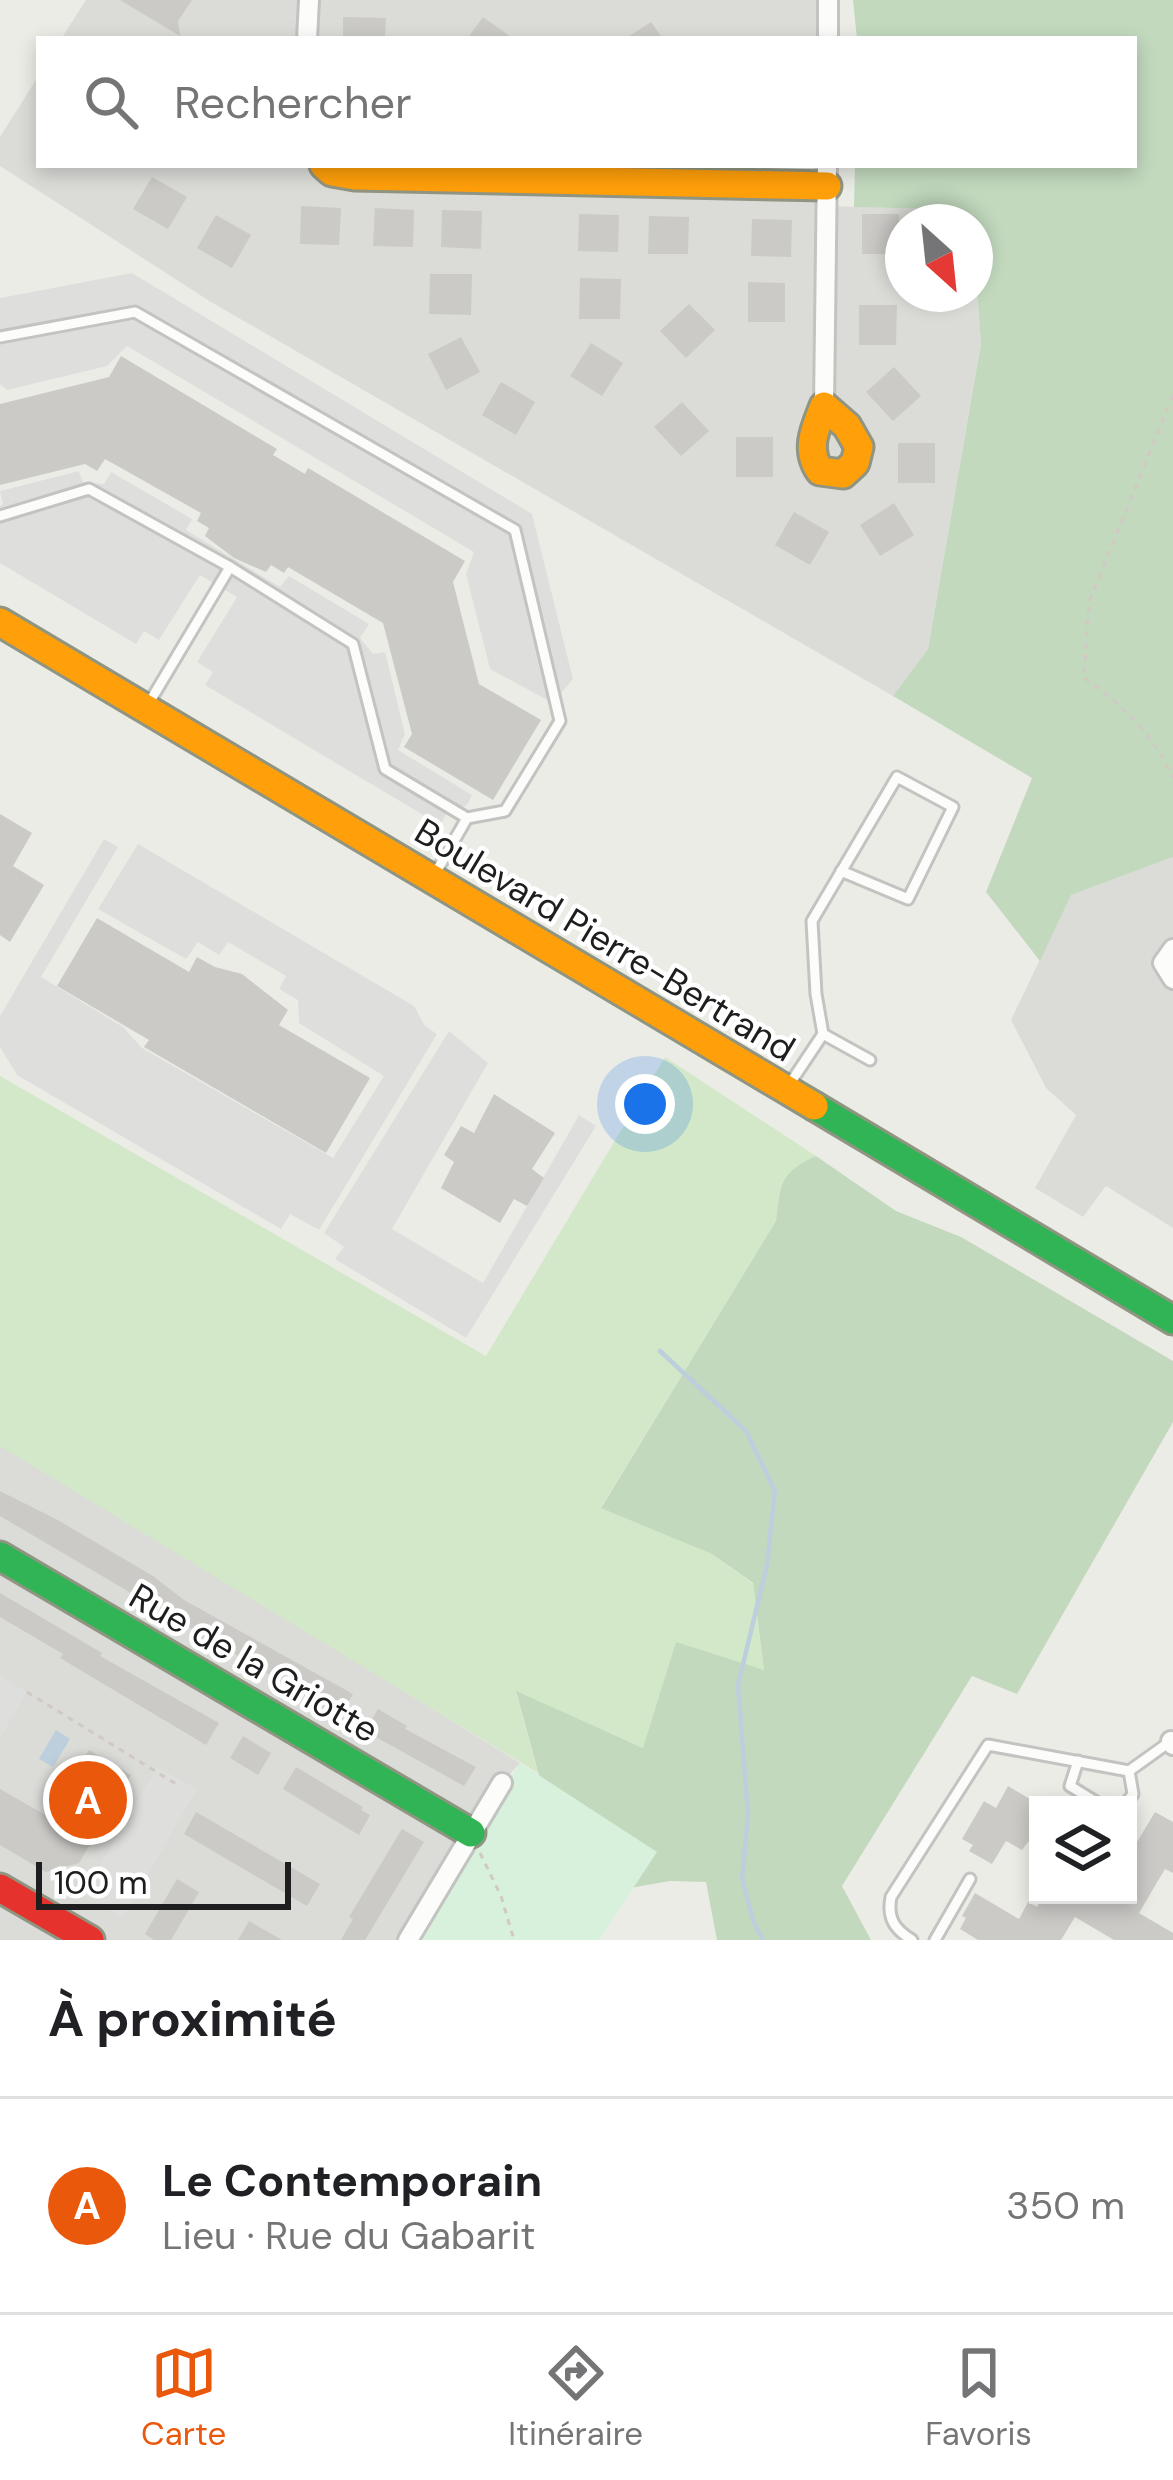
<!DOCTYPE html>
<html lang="fr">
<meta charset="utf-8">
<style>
:root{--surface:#fff;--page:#f6f6f6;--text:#202124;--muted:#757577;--line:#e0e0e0;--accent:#ea580c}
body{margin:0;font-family:"DM Sans",sans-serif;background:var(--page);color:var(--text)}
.controls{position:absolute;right:36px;bottom:36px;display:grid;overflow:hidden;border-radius:0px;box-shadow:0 6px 18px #0003}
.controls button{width:108px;height:108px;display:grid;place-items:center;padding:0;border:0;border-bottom:3px solid var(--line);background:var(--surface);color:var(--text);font:60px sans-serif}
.compass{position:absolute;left:885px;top:204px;width:108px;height:108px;border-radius:50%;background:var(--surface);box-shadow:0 6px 18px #0003;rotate:153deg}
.scale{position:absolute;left:36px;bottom:30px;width:255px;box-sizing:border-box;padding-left:12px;border:6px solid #1e1e1e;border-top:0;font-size:33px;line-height:42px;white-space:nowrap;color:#1e1e1e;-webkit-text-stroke:9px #fff;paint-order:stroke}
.you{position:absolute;left:645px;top:1104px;width:42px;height:42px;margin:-30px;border:9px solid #fff;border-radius:50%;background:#1a73e8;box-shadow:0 0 0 18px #1a73e833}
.badge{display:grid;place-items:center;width:78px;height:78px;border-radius:50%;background:var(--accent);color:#fff;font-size:39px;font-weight:700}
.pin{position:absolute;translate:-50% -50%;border:6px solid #fff;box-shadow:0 3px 12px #0006}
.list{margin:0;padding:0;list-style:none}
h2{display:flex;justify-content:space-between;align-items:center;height:156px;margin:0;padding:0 48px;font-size:51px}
h2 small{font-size:39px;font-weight:400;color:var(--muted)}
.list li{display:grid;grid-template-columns:78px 1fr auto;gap:36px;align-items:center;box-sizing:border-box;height:216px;padding:0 48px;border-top:3px solid var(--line)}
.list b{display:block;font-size:45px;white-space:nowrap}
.list p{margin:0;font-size:39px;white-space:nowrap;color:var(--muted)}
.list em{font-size:39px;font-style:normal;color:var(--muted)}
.icon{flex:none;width:66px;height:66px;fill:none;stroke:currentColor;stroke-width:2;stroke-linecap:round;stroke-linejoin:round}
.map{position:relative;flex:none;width:1173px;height:1940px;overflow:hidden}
.search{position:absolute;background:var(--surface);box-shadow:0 6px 18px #0003;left:36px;right:36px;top:36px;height:132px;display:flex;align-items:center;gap:30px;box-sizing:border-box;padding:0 42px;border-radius:0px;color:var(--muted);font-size:45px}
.sheet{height:372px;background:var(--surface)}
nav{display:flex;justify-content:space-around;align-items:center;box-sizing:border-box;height:168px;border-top:3px solid var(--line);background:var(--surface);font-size:33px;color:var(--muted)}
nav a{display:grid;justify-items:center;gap:6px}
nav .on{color:var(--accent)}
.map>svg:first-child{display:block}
.residential{fill:#dbdbd8}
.grass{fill:#d2e8c8}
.forest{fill:#c2d9be}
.park{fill:#d7f1dd}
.parking{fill:#dededc}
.water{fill:#bdcfdd}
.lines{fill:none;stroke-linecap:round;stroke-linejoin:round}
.stream{stroke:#bdcfdd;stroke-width:4.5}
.building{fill:#cbcac7}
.lane-casing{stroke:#c3c3c1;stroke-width:15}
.street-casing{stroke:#c3c3c1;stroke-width:24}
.fast-casing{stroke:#8f9581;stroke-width:33}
.slow-casing{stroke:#8f9581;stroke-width:33}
.jam-casing{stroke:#8f9581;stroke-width:33}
.path{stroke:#d1c9c4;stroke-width:3;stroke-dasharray:6 6;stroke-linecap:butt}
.lane{stroke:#fcfcfb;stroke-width:9}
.street{stroke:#fcfcfb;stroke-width:18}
.fast{stroke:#30b455;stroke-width:27}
.slow{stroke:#ff9f0a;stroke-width:27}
.jam{stroke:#e5322d;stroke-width:27}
.labels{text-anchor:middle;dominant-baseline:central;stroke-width:9;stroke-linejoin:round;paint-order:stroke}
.street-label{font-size:36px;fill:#1e1e1e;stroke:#fff}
</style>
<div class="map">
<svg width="1173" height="1940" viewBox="0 0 1173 1940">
<rect width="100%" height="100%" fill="#ecece7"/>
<g class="residential">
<polygon points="86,0 828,0 828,39 61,39"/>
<polygon points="39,75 39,165 827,165 828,206 934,209 970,215 975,222 903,222 903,294 975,294 975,222 981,232 976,278 981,342 928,649 893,696 211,302 0,166 0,137"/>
<polygon points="1173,857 1173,1228 1106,1186 1083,1217 1035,1188 1076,1115 1046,1088 1011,1020 1071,895"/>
<polygon points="0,1442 520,1763 502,1783 408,1940 0,1940"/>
</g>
<path class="grass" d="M 665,1057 L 816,1156 C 779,1173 781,1183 776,1221 L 601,1507 L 712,1554 L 753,1584 L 764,1671 L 644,1748 L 516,1693 L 538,1773 L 0,1446 L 0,1076 L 486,1356 Z"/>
<g class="forest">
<polygon points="853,0 1173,0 1173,857 1071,895 1040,961 986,892 1032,778 893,696 928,649 981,343 976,278 981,232 970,215 934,209 854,207 855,165 1134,165 1134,39 857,39"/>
<path d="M 816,1156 L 896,1211 L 961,1237 L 1173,1361 L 1173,1422 L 1017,1694 L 972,1676 L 842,1886 L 871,1940 L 717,1940 L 706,1882 L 670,1881 L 630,1888 L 543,1790 L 516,1691 L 643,1748 L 676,1642 L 764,1670 L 753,1583 L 712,1554 L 601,1508 L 776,1221 C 781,1183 779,1173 816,1156 Z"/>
</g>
<polygon class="park" points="520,1763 657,1852 599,1940 408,1940"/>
<g class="parking">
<polygon points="132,273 532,514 573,679 553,703 490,669 466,574 474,552 127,346 107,366 7,390 0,384 0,298"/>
<polygon points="79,471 83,482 104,484 111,472 192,519 186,530 280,587 289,576 369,624 360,638 373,654 385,652 405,734 398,750 472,795 467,805 446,814 440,825 205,685 213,672 197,662 237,597 200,575 159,640 144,631 136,644 0,563 0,506 3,504 0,491"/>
<polygon points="104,839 118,847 41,977 123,1027 142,1048 333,1158 384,1076 299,1023 298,1000 279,989 286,976 228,942 219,955 198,942 186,959 98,909 138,844 414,1006 425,1026 437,1034 319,1230 290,1214 281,1229 17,1075 0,1047 0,1016"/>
<polygon points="449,1031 488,1063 392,1229 483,1283 579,1115 596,1126 466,1338 335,1259 344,1247 324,1233"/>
<polygon points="0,1676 27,1692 0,1738"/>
<polygon points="157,1767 197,1789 123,1918 83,1894"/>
</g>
<polygon class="water" points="56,1730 70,1739 53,1767 39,1759"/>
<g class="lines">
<polyline class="stream" points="660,1351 746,1431 775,1491 767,1565 738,1685 748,1815 742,1879 754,1923 763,1940"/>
</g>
<g class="building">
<polygon points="120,0 192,0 178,21 180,36"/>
<polygon points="343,17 386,18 385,39 343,39"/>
<polygon points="483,17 514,39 467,39"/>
<polygon points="651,22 663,39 625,39"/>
<polygon points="152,177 187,197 168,229 133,209"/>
<polygon points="301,206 341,208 339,245 300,244"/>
<polygon points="375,208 414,210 413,247 373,246"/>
<polygon points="442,210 482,211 481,249 441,247"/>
<polygon points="579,214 619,215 618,252 578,251"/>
<rect x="862" y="214" width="37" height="40"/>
<polygon points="216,215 251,235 232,268 197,248"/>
<polygon points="649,216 689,217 688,254 648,254"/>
<polygon points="752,219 792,220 791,257 751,256"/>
<polygon points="430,274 472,274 471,315 429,314"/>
<polygon points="580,278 621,279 620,319 579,319"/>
<polygon points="748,282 785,283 785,322 748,322"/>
<polygon points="689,304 715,330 686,358 660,331"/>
<polygon points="859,305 897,305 896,345 859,345"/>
<polygon points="461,337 480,372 446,390 428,354"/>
<polygon points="591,343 623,363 602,396 570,376"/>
<polygon points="121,356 277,449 273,455 305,474 308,468 465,561 453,582 479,684 541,720 493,800 404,747 412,734 383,623 288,567 284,573 271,565 266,572 234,558 205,536 209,528 197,521 201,513 105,459 97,471 85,464 0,485 0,404 109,377"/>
<polygon points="894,367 921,396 893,421 866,392"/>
<polygon points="501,382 535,402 516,435 482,415"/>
<polygon points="682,402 709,431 681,456 654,427"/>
<rect x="736" y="437" width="37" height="40"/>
<rect x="898" y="443" width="37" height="40"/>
<polygon points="894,503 914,535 880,556 860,525"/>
<polygon points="794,512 829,532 810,565 775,545"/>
<polygon points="0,814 32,833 13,866 44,885 10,942 0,935"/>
<polygon points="97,918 189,972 197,957 215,967 242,974 288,1010 279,1025 370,1078 326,1153 144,1047 149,1040 57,986"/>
<polygon points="494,1094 555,1133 532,1169 544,1178 527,1206 514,1199 500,1223 441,1188 454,1162 444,1155 461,1126 474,1133"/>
<polygon points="0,1491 56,1519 153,1576 184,1600 353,1694 340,1716 0,1516"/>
<polygon points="0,1593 102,1653 100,1656 219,1723 206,1745 60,1658 63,1654 0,1617"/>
<polygon points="378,1709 407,1726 405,1729 476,1767 464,1786 365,1731"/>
<polygon points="243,1736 271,1753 258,1775 230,1758"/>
<polygon points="89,1750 131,1775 79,1863 46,1872 0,1845 0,1789 49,1817"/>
<polygon points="296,1767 363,1807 361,1810 370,1815 359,1835 283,1789"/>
<polygon points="1008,1786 1038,1804 1038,1848 1028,1842 1022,1850 1006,1841 992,1864 969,1851 973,1845 962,1839 984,1801 996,1808"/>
<polygon points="196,1812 320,1884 307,1906 184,1834"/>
<polygon points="1155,1812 1173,1822 1173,1873 1165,1869 1139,1913 1173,1933 1173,1940 1114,1940 1075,1917 1061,1940 978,1940 960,1929 966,1918 962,1916 975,1893 1019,1919 1028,1902 1037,1907 1044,1895 1128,1895 1128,1857"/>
<polygon points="402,1829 424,1842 365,1940 341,1940 353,1919 349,1917"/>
<polygon points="177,1879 199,1892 171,1940 154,1940 145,1934"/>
<polygon points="249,1921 282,1940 238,1940"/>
</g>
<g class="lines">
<g class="lane-casing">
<g id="lane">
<polyline points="0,337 135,312 515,530 560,721 505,811 467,818"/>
<polyline points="0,516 89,489 230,567 353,644 385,769 467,818 435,874"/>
<polyline points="149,703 230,567"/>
<polyline points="823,1034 816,994 812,921 897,777 953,807 908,899 841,871"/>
<polyline points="789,1085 823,1034 870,1060"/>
<polyline points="1078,1761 1070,1786 1101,1805"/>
<polyline points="1125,1805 1133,1794 1129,1771"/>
<path d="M 912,1940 C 894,1929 887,1918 891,1897 L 988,1745 L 1129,1771 L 1171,1741"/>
<polyline points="935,1940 970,1879"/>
</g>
</g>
<g class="street-casing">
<g id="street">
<polyline points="307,39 309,0"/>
<polyline points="828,39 828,0"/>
<polyline points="824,406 827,165"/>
<polyline points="1173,949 1163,963 1173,979"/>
<polyline points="1171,1741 1173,1745"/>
<polyline points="408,1940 502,1783"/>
</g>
</g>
<g class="fast-casing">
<g id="fast">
<polyline points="814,1106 1173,1320"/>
<polyline points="0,1556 471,1833"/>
</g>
</g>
<g class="slow-casing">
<g id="slow">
<polyline points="324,165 332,172 355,176 827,186"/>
<path d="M 824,406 L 847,426 L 859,447 L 855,463 L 843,474 L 820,471 C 805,449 815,429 824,406 Z"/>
<polyline points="0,622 814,1106"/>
</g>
</g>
<g class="jam-casing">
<polyline id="jam" points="0,1888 90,1940"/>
</g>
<g class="path">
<path d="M 1173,395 L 1089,602 L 1084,678 C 1123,705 1153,734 1173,778"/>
<polyline points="27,1692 176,1784"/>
<polyline points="480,1853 501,1896 514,1940"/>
</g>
<use href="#lane" class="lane"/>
<use href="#street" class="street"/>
<use href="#fast" class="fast"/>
<use href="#slow" class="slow"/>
<use href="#jam" class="jam"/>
</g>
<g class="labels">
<g class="street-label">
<text transform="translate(605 940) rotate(31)">Boulevard Pierre-Bertrand</text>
<text transform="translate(254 1663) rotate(30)">Rue de la Griotte</text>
</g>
</g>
</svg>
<div class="controls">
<button><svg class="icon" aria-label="layers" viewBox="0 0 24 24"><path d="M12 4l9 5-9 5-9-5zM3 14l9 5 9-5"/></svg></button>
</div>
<svg class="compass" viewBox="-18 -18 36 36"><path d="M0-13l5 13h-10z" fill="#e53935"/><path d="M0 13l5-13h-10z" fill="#757577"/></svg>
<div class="scale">100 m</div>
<div class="you"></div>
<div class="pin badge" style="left:88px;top:1800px">A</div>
<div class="search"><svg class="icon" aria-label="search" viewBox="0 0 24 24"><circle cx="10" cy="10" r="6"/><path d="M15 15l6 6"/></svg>Rechercher</div>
</div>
<section class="sheet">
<h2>À proximité<small></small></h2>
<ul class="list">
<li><span class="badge">A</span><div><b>Le Contemporain</b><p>Lieu · Rue du Gabarit</p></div><em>350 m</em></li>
</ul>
</section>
<nav>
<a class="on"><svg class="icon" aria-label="map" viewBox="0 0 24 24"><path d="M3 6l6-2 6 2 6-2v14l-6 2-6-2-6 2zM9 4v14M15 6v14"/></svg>Carte</a>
<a><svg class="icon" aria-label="directions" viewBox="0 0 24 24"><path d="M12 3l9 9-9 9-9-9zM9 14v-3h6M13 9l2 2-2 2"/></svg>Itinéraire</a>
<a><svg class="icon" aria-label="saved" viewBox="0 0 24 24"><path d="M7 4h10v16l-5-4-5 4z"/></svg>Favoris</a>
</nav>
